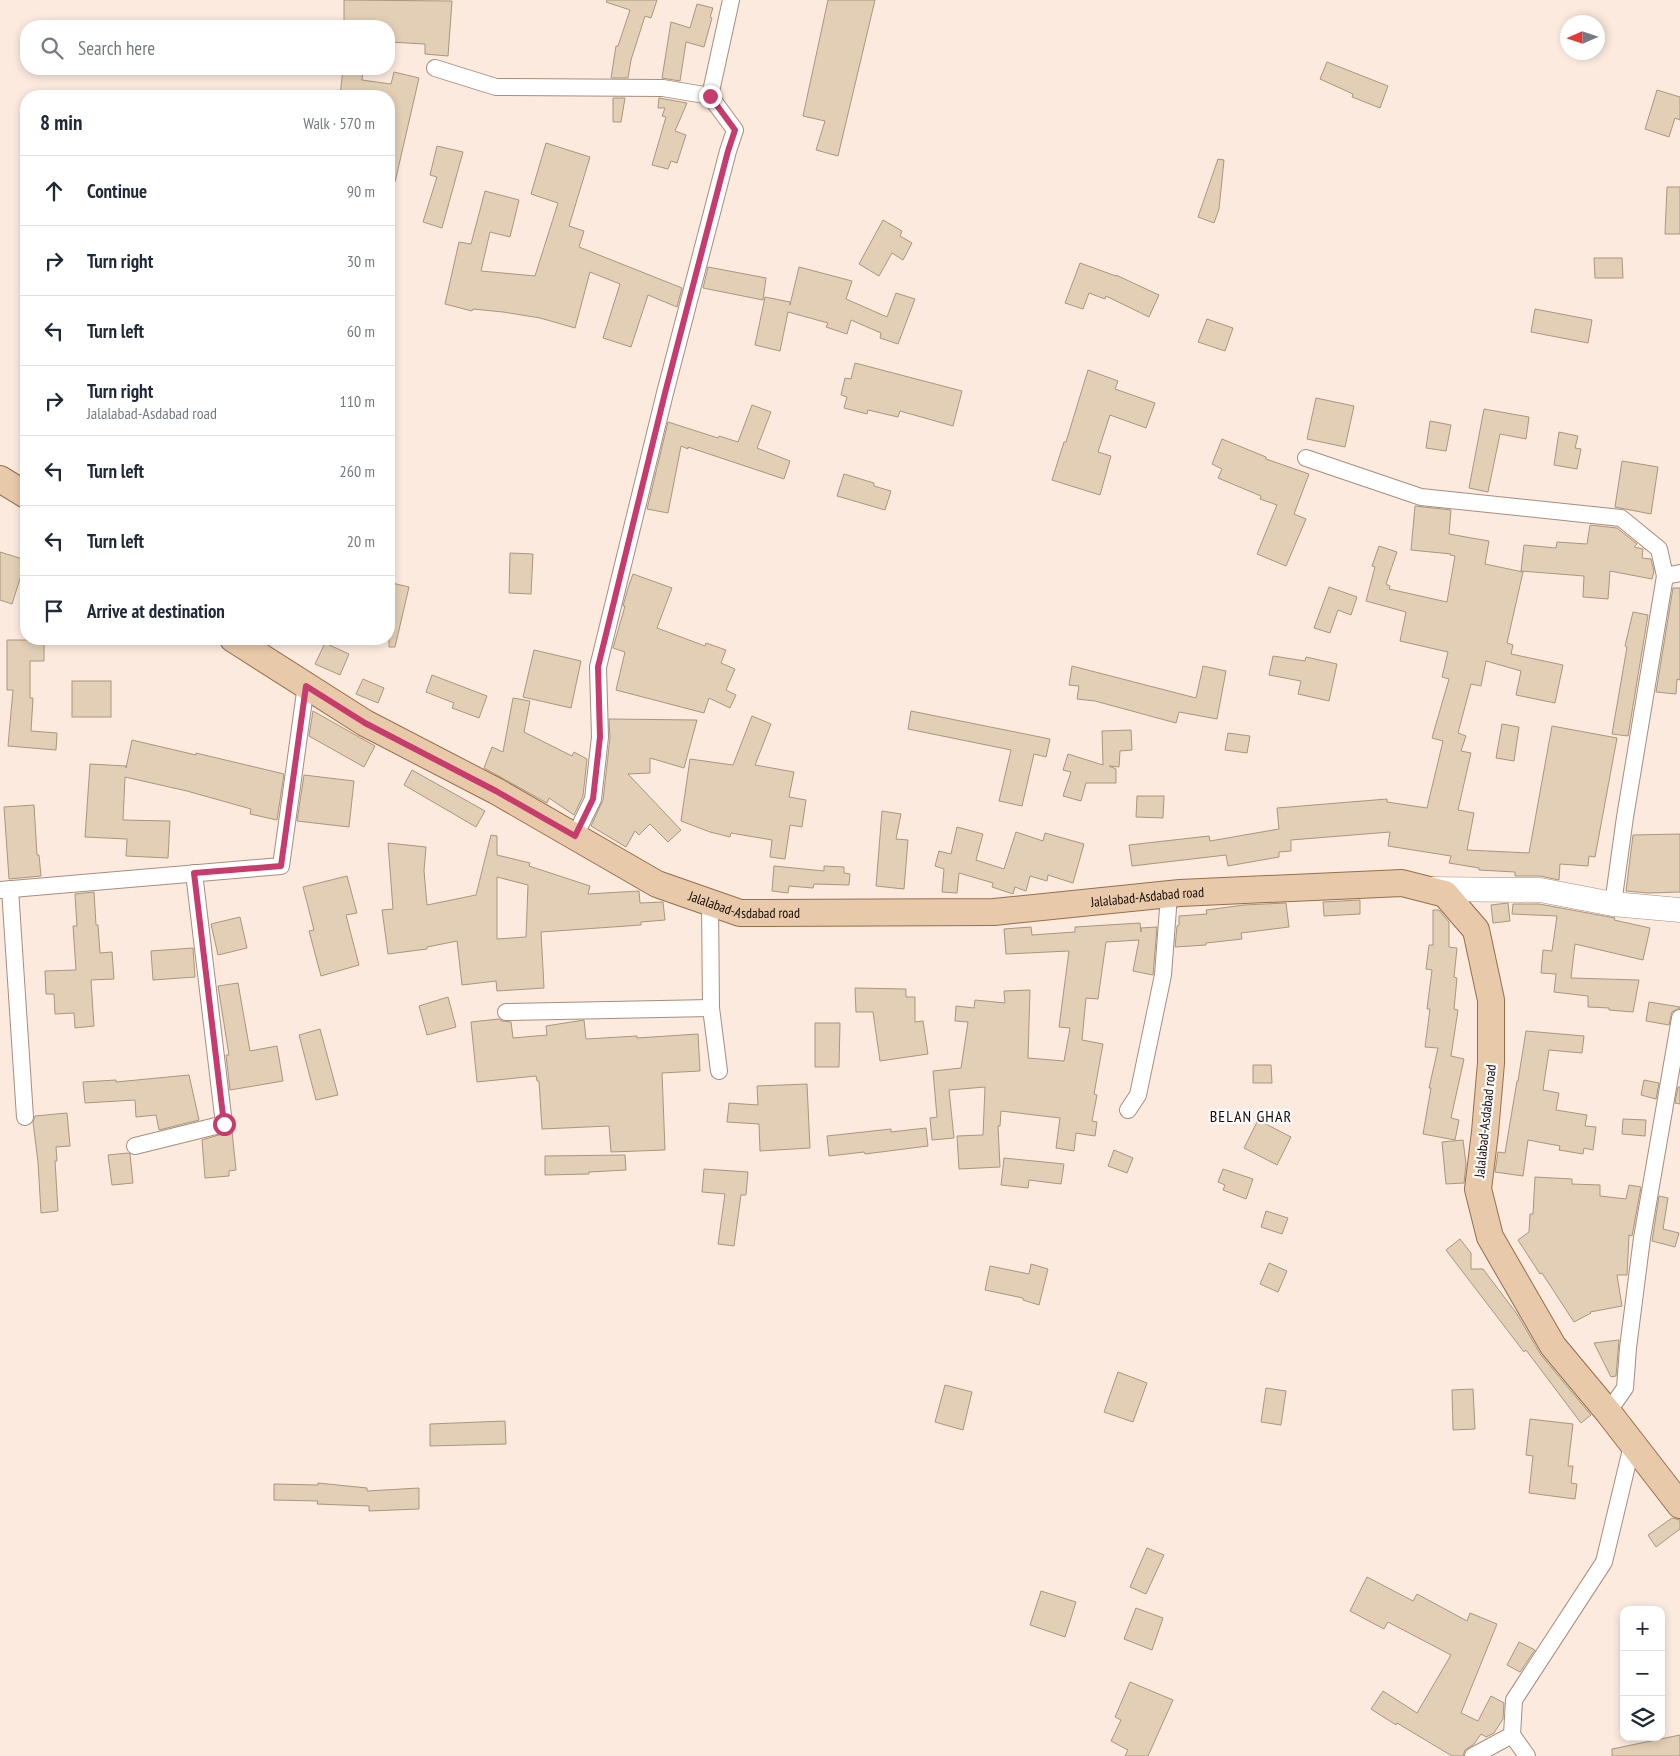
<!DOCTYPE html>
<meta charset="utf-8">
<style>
:root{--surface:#fff;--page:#f6f6f7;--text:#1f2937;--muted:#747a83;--line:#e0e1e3}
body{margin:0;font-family:"PT Sans Narrow",sans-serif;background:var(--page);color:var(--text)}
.controls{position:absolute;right:15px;bottom:15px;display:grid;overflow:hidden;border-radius:10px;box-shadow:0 2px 8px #0003}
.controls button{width:45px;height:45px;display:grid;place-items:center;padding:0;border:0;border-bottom:1px solid var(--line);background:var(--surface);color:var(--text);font:25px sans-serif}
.compass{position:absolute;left:1560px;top:15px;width:45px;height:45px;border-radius:50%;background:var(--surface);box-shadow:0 2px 8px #0003;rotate:267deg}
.stop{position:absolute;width:15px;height:15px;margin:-11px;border:4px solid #c73b6d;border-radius:50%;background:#fff}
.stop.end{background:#c73b6d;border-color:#fff;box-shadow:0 1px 5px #0008}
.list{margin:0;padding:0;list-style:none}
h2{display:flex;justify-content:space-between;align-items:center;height:65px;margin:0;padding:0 20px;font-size:21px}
h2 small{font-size:16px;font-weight:400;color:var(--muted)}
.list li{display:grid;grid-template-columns:32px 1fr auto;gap:15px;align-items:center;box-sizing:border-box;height:70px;padding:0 20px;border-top:1px solid var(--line)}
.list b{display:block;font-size:19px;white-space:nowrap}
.list p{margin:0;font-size:16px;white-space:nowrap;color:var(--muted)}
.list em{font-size:16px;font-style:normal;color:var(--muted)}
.icon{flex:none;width:28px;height:28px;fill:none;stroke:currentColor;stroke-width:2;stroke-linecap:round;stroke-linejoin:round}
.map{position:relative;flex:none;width:1680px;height:1756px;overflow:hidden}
.search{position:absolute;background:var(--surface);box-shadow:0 2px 8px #0003;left:20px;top:20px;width:375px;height:55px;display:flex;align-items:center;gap:12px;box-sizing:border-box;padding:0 18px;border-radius:20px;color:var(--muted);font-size:19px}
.panel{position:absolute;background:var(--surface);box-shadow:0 2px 8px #0003;left:20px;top:90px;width:375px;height:555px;border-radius:20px}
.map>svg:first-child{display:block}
.building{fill:#e3cfb5;stroke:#a9967d;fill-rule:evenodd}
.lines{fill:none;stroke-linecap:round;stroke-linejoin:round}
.street-casing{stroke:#a88d7b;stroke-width:18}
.secondary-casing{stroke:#a88d7b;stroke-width:25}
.primary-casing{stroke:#956f4c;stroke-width:28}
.street{stroke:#fff;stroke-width:16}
.secondary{stroke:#fff;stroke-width:24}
.primary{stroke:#e8c9aa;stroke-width:26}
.route{stroke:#c73b6d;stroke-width:6}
.labels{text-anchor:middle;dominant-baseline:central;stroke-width:4.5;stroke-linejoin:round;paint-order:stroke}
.street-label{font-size:14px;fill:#160c06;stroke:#fbfbfb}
.quarter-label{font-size:16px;letter-spacing:1px;fill:#160c06;stroke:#fbfbfb}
</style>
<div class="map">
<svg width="1680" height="1756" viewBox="0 0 1680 1756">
<rect width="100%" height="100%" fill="#fceadf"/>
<g class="building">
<polygon points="344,0 452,1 448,56 425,54 425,44 389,42 389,26 344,26"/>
<polygon points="607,0 657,0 651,18 645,16 631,60 628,78 611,78 616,46 618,46 630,10 606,2"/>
<polygon points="828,0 875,0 838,156 816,150 825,121 803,116"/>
<polygon points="697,4 713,8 710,17 712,18 704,47 686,42 680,81 662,78 671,22 690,28"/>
<polygon points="1327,62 1388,86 1380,108 1352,97 1353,94 1320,79"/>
<polygon points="343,69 363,69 362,80 391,84 394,72 419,78 395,182 389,181 389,96 340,96"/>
<polygon points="1657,90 1680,97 1680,120 1675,118 1669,137 1645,129"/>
<polygon points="613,98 625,98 621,122 613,122"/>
<polygon points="659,98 687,103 675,131 686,135 677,163 671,161 668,169 652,165 666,117 662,116 665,108 658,108"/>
<polygon points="546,143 590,157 569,226 584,231 579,247 682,288 677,307 648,295 631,347 603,338 620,284 590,272 575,328 540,318 503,312 473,309 472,311 445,304 459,242 471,244 485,191 519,200 510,237 490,232 481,271 535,276 558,203 531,194"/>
<polygon points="437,146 463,152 442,228 423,222 437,177 430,175"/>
<polygon points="1218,159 1224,160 1219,209 1214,223 1198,217"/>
<polygon points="1667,187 1680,187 1680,234 1665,234"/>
<polygon points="883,220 902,231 900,236 912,243 903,260 892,253 879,276 859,264"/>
<polygon points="1594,258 1622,258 1623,278 1595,278"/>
<polygon points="1080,263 1116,276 1116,275 1159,295 1149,317 1106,296 1105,299 1089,293 1083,309 1065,303"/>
<polygon points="708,267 766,278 763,300 703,288"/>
<polygon points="799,267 852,281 846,299 887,317 896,293 915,299 898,344 880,338 881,333 851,320 847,334 826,327 828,323 788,312 780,351 755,345 765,297 790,302 790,305"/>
<polygon points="1535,309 1592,320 1588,343 1531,332"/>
<polygon points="1207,319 1233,328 1225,351 1198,342"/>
<polygon points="855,363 962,391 953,426 900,411 898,417 868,410 867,414 844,408 847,397 841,395 845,378 851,379"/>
<polygon points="1088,370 1118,381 1115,389 1155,403 1146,428 1110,415 1098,452 1111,456 1100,495 1052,480 1064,442 1066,442"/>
<polygon points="1316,398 1354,406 1345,447 1307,439"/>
<polygon points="752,405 771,412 757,448 790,461 784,479 688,447 688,449 681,446 668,513 647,509 668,422 718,438 719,436 738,442"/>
<polygon points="1484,409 1529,417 1526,439 1500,434 1488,492 1469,488"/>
<polygon points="1430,421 1451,425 1446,451 1426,448"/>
<polygon points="1559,432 1578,436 1575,448 1581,449 1577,469 1554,465"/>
<polygon points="1222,439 1266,457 1266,459 1309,474 1294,514 1306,519 1286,566 1257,554 1277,505 1260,499 1261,496 1218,478 1222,469 1212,464"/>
<polygon points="1622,461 1658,467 1651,514 1615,507"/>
<polygon points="844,474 874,483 874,486 891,491 885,510 837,496"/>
<polygon points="1415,506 1451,510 1449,534 1489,541 1485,564 1523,572 1507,643 1513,645 1511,654 1563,665 1555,703 1516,695 1521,671 1486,661 1481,686 1471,684 1458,733 1466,736 1461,751 1471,753 1458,810 1474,813 1467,850 1529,853 1552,726 1617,738 1595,857 1589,856 1588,866 1560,864 1559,880 1540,876 1515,876 1515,872 1479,870 1479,868 1449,863 1451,856 1388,846 1390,832 1291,840 1291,851 1279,852 1279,857 1228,866 1226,855 1132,866 1129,845 1209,836 1210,841 1279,829 1277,808 1387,799 1387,802 1427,808 1443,741 1432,738 1449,679 1442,677 1448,652 1400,641 1406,612 1366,601 1375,567 1372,566 1379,546 1397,552 1386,584 1390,586 1389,589 1447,602 1455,556 1450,555 1451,554 1411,550"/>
<polygon points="1590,525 1617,528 1637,544 1634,547 1643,549 1642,558 1651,559 1654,571 1652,579 1610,571 1608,599 1583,597 1584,576 1521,571 1524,545 1556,548 1557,542 1587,544"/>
<polygon points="0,552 26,560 12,604 0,600"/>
<polygon points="510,553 533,554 531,594 509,593"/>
<polygon points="633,574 672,588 657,628 705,646 706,643 726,650 721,663 735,669 726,690 736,695 730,708 709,698 704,713 616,690 625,652 613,648 625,606 623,606 628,588"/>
<polygon points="392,583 409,587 395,647 389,647 389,595"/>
<polygon points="1329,587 1357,597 1351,615 1338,610 1330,633 1314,628"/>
<polygon points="1673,588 1680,588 1680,680 1677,679 1676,694 1656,692"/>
<polygon points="1633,612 1648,615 1628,736 1612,734 1627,647 1625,646"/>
<polygon points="7,640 44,640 44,661 30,661 30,698 33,698 31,731 57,733 56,750 8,746 13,690 7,690"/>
<polygon points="325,643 349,654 340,675 315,664"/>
<polygon points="534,650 581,661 571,708 523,697"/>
<polygon points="1273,656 1305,661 1306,657 1337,664 1329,701 1298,694 1301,681 1269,675"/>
<polygon points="1072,666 1196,698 1203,666 1226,671 1217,719 1179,712 1176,723 1095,701 1077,699 1079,686 1069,685"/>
<polygon points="432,675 487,696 479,718 452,708 454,703 426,692"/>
<polygon points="363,679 384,688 378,703 356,694"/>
<rect x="72" y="681" width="39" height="36"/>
<polygon points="513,698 530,701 524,732 572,756 574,752 587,759 583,796 574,815 549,798 547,803 484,768 492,747 503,752"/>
<polygon points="313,711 375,746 364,767 309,736"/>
<polygon points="911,711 1050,739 1046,757 1034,754 1022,806 999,801 1011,750 908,729"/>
<polygon points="752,716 771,724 755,765 794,772 789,797 806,800 802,827 790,825 785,859 770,857 772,840 731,833 730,837 710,832 681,821 690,759 733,765"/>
<polygon points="609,719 697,720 684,768 650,758 650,773 628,774 681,830 668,842 650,824 639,835 635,831 626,847 591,826 603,800 610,738"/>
<polygon points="1502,724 1519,727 1514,761 1496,758"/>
<polygon points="1131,730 1132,750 1120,751 1119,767 1109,766 1116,769 1116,783 1086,783 1081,801 1063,796 1071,772 1063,770 1068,754 1103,765 1102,731"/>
<polygon points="1228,733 1250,736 1247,753 1225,750"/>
<polygon points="132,740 196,755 196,753 284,774 277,820 250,814 251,809 187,791 125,777 123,820 170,821 168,858 126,856 127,839 85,837 90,764 126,766 126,768"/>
<polygon points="412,770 485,811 476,827 404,785"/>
<polygon points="304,775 354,781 349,827 297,821"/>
<polygon points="1137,796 1164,796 1163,818 1136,817"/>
<polygon points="34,805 37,855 39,855 41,876 9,879 4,807"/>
<polygon points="882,811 901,814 896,839 908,840 904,889 876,886"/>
<polygon points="957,827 983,834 976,860 1004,869 1016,832 1043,841 1045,833 1084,844 1073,883 1048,875 1047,881 1030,876 1026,891 1015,887 1013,894 992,887 993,883 959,873 957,893 942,892 944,869 935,866 939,851 951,854"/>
<polygon points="1680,834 1680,892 1648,893 1626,891 1633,835"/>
<path d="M 491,835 L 497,836 L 497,855 L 530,863 L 529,866 L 590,886 L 588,894 L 639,891 L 640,903 L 663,902 L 665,920 L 641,922 L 641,925 L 541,932 L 544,988 L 497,991 L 496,981 L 462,985 L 457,941 L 427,947 L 427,949 L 388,954 L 382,910 L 393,909 L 388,843 L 426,847 L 424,871 L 427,905 L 476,895 ZM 497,877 L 528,885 L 526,937 L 497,939 Z"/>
<polygon points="774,866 824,871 824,866 844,867 844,873 850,874 849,885 814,884 813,888 789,886 788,893 772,891"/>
<polygon points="347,876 357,913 346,915 359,965 321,976 309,931 314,930 303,887"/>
<polygon points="94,892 96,925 98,925 100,953 112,952 114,979 91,980 94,1026 75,1028 74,1013 55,1014 54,994 46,994 45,971 76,970 73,926 77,926 75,894"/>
<polygon points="1360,900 1360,914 1324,916 1323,902"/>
<polygon points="1286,903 1289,927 1241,933 1242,939 1206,943 1206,945 1175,947 1177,926 1179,925 1179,916 1207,914 1206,910 1244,905"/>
<polygon points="1508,903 1510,921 1493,923 1491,905"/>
<polygon points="1513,904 1539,904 1615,918 1614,920 1650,928 1643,960 1575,944 1571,978 1639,980 1633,1012 1609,1010 1609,1008 1588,1007 1588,996 1554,992 1556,974 1541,973 1543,950 1552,951 1557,916 1512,914"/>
<polygon points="1433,910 1439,910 1449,922 1449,947 1457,948 1454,977 1457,978 1454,1009 1458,1010 1451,1056 1464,1059 1451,1118 1459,1120 1455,1140 1423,1134 1431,1088 1429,1088 1438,1048 1425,1047 1430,1009 1427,1009 1432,970 1426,969 1429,945 1433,945"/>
<polygon points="240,917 247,948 218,955 211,924"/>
<polygon points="1140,923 1141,932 1141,928 1157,927 1153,975 1133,971 1139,940 1106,942 1098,999 1086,998 1082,1040 1103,1044 1094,1094 1097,1095 1092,1121 1097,1122 1095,1136 1076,1133 1074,1151 1056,1148 1060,1118 1001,1111 1000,1126 998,1126 1000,1167 959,1169 957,1136 983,1135 985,1087 949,1090 954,1138 932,1140 930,1118 937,1117 933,1071 961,1068 968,1022 955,1021 956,1006 974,1008 975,1000 1005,1003 1004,991 1030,990 1028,1058 1064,1061 1070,1028 1059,1027 1069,951 1006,954 1004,929 1031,927 1032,935 1075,932 1075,927"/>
<polygon points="193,948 195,977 153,980 151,951"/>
<polygon points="238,983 250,1051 277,1046 283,1081 230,1090 226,1055 229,1055 218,986"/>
<polygon points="855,988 906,989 906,997 915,997 915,1022 923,1021 928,1054 880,1061 873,1012 856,1012"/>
<polygon points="448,997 456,1027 427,1035 419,1006"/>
<polygon points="1649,1002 1680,1007 1680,1008 1672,1012 1669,1025 1646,1021"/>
<polygon points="499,1019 502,1021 511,1022 513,1038 547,1035 546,1026 584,1020 586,1039 637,1036 637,1038 698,1034 700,1071 662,1073 665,1150 611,1152 609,1126 542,1129 539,1081 537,1081 536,1076 477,1082 471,1022"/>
<polygon points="815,1023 840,1023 839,1067 815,1067"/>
<polygon points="320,1029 338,1095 316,1100 299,1035"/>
<polygon points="1526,1031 1584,1036 1582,1053 1549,1050 1543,1090 1559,1093 1556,1110 1587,1115 1585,1126 1596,1127 1593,1150 1584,1148 1583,1154 1559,1150 1560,1146 1528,1140 1523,1176 1495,1172 1498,1152 1505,1153 1517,1081 1518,1081"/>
<polygon points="1253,1065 1271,1065 1272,1083 1253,1083"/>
<polygon points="189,1075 199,1120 159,1130 156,1115 136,1117 135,1100 85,1103 83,1082 116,1080 116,1082"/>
<polygon points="1644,1080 1659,1083 1656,1099 1641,1095"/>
<polygon points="807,1084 810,1148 760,1151 759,1124 727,1122 729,1103 758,1105 757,1086"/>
<polygon points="1678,1087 1680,1087 1680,1104 1675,1103"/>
<polygon points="67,1113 70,1146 56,1147 57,1161 55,1161 58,1211 41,1213 38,1162 33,1122 35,1116"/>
<polygon points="1623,1119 1646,1120 1645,1136 1622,1134"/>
<polygon points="1258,1120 1291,1137 1277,1165 1244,1148"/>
<polygon points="926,1128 928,1146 865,1154 864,1152 829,1156 827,1136 891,1129 891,1132"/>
<polygon points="232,1131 236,1170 229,1171 229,1176 205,1178 202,1140"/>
<polygon points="1463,1140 1466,1164 1464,1183 1446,1184 1442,1142"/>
<polygon points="1114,1150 1133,1158 1127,1173 1108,1166"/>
<polygon points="128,1153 130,1154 133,1183 112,1185 108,1155"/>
<polygon points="625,1155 626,1170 589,1172 589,1174 545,1175 545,1156"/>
<polygon points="1004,1158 1064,1164 1061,1184 1029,1180 1028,1188 1001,1185"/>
<polygon points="704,1169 748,1172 746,1195 741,1195 734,1246 718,1244 725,1194 702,1192"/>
<polygon points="1223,1169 1253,1179 1246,1199 1223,1190 1225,1185 1218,1182"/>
<polygon points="1535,1177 1572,1179 1572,1184 1600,1185 1600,1196 1626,1199 1629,1185 1641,1187 1632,1236 1629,1235 1627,1275 1617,1275 1622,1306 1590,1312 1591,1313 1574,1322 1542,1273 1540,1274 1518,1240 1529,1232 1530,1214 1533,1214"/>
<polygon points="1659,1196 1668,1198 1663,1229 1679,1233 1675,1247 1652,1241"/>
<polygon points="1266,1211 1288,1218 1282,1234 1261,1227"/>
<polygon points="1460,1239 1471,1253 1471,1269 1483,1269 1517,1314 1541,1355 1591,1415 1581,1423 1526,1350 1524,1352 1446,1250"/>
<polygon points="1269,1263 1287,1271 1278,1292 1260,1284"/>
<polygon points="1031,1264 1048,1269 1039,1305 1023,1300 1023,1298 985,1290 990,1266 1029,1274"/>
<polygon points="1619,1340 1616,1376 1611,1377 1594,1343"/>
<polygon points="1118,1372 1147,1383 1133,1422 1104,1412"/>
<polygon points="945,1385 972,1392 963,1430 935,1422"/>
<polygon points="1266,1388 1286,1391 1281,1425 1261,1422"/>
<polygon points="1473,1389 1475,1429 1453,1430 1452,1390"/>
<polygon points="1530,1419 1573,1424 1568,1466 1573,1466 1571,1483 1577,1484 1575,1499 1529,1493 1533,1456 1526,1455"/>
<polygon points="505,1421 506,1444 430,1446 430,1424"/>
<polygon points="318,1483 367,1488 367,1491 419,1488 419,1509 369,1511 369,1506 317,1504 318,1501 274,1500 274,1484 318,1485"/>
<polygon points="1672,1518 1680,1520 1680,1529 1656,1547 1648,1535"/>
<polygon points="1147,1548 1164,1555 1146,1594 1130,1587"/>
<polygon points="1367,1577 1413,1601 1417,1594 1467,1621 1470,1613 1497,1624 1461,1713 1478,1721 1491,1696 1504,1703 1503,1719 1494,1733 1486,1737 1481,1734 1474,1744 1465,1750 1463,1756 1452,1756 1397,1723 1396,1725 1371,1709 1383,1691 1417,1713 1451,1655 1388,1622 1384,1629 1350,1611"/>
<polygon points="1041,1591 1076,1602 1065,1637 1030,1625"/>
<polygon points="1136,1608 1163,1618 1152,1650 1124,1639"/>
<polygon points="1519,1642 1535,1650 1520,1672 1507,1665"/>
<polygon points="1130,1682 1173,1700 1148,1756 1125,1756 1128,1750 1111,1741 1121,1720 1115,1717"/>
<polygon points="1680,1735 1680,1756 1612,1756 1612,1749"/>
</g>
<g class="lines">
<g class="street-casing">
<g id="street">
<polyline points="435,68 496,87 663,88 710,96"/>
<polyline points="1306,458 1421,497 1621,518 1659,549 1665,576"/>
<polyline points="575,836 593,799 600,737 598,667 665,393 728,151 735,130 710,96 731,0"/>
<polyline points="10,889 25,1117"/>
<polyline points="0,890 281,866 306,685"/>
<polyline points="710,903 711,1008 719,1071"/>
<polyline points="1613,904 1625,817 1665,576 1680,573"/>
<polyline points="506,1012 711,1008"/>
<polyline points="1128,1110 1138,1095 1163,975 1169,895"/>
<polyline points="135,1146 224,1124 194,873"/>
<polyline points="1608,1412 1625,1388 1628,1348 1642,1238 1680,1018"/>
<polyline points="1512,1735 1527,1756"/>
<polyline points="1473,1756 1512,1735 1514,1700 1604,1562 1632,1445"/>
</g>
</g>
<g class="secondary-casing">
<polyline id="secondary" points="1427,889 1540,890 1613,904 1680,910"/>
</g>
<g class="primary-casing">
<g id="primary">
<polyline points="0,479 26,495"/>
<path id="s1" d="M 233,639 L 365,723 L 496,791 L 657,884 L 740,913 L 994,912 L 1180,893 L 1402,883 L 1445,894 L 1476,930 L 1491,1000 L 1491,1063 L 1485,1132 L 1478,1189 L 1490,1237 L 1553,1346 L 1608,1412 L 1680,1505"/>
</g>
</g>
<use href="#street" class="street"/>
<use href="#secondary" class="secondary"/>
<use href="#primary" class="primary"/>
</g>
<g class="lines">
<polyline class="route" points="224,1124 194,873 281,866 306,686 365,723 496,791 575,836 593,799 600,737 598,667 665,393 728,151 735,130 710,96"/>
</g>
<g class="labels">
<g class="street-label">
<text stroke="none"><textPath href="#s1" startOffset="986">Jalalabad-Asdabad road</textPath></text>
<text stroke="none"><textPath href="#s1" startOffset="581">Jalalabad-Asdabad road</textPath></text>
<text transform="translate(1485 1121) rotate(-84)">Jalalabad-Asdabad road</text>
</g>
<g class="quarter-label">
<text x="1251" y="1116">BELAN GHAR</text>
</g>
</g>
</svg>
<div class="controls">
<button>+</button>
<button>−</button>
<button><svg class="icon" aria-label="layers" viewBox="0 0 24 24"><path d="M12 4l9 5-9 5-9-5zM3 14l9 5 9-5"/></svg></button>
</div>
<svg class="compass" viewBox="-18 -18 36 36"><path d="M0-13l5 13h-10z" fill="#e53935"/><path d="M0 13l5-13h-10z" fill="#747a83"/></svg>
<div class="stop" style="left:224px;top:1124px"></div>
<div class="stop end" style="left:710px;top:96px"></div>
<div class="search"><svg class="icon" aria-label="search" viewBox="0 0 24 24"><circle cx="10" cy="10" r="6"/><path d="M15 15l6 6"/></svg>Search here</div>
<section class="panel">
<h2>8 min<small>Walk · 570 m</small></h2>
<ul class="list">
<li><svg class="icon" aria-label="ahead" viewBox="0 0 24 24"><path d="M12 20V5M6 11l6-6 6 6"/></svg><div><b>Continue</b></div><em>90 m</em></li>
<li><svg class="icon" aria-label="right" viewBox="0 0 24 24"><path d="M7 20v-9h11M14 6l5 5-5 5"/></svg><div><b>Turn right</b></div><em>30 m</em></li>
<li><svg class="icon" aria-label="left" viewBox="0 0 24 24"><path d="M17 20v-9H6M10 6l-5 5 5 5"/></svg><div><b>Turn left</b></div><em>60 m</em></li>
<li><svg class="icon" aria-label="right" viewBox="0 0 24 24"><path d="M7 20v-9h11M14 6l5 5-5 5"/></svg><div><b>Turn right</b><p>Jalalabad-Asdabad road</p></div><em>110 m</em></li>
<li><svg class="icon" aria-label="left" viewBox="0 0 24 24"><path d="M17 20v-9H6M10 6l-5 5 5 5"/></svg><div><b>Turn left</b></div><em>260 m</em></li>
<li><svg class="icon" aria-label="left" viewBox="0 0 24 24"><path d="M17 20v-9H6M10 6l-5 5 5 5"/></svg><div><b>Turn left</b></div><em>20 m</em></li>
<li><svg class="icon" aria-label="arrive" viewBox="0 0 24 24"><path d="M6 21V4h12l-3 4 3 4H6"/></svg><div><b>Arrive at destination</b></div></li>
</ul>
</section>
</div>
